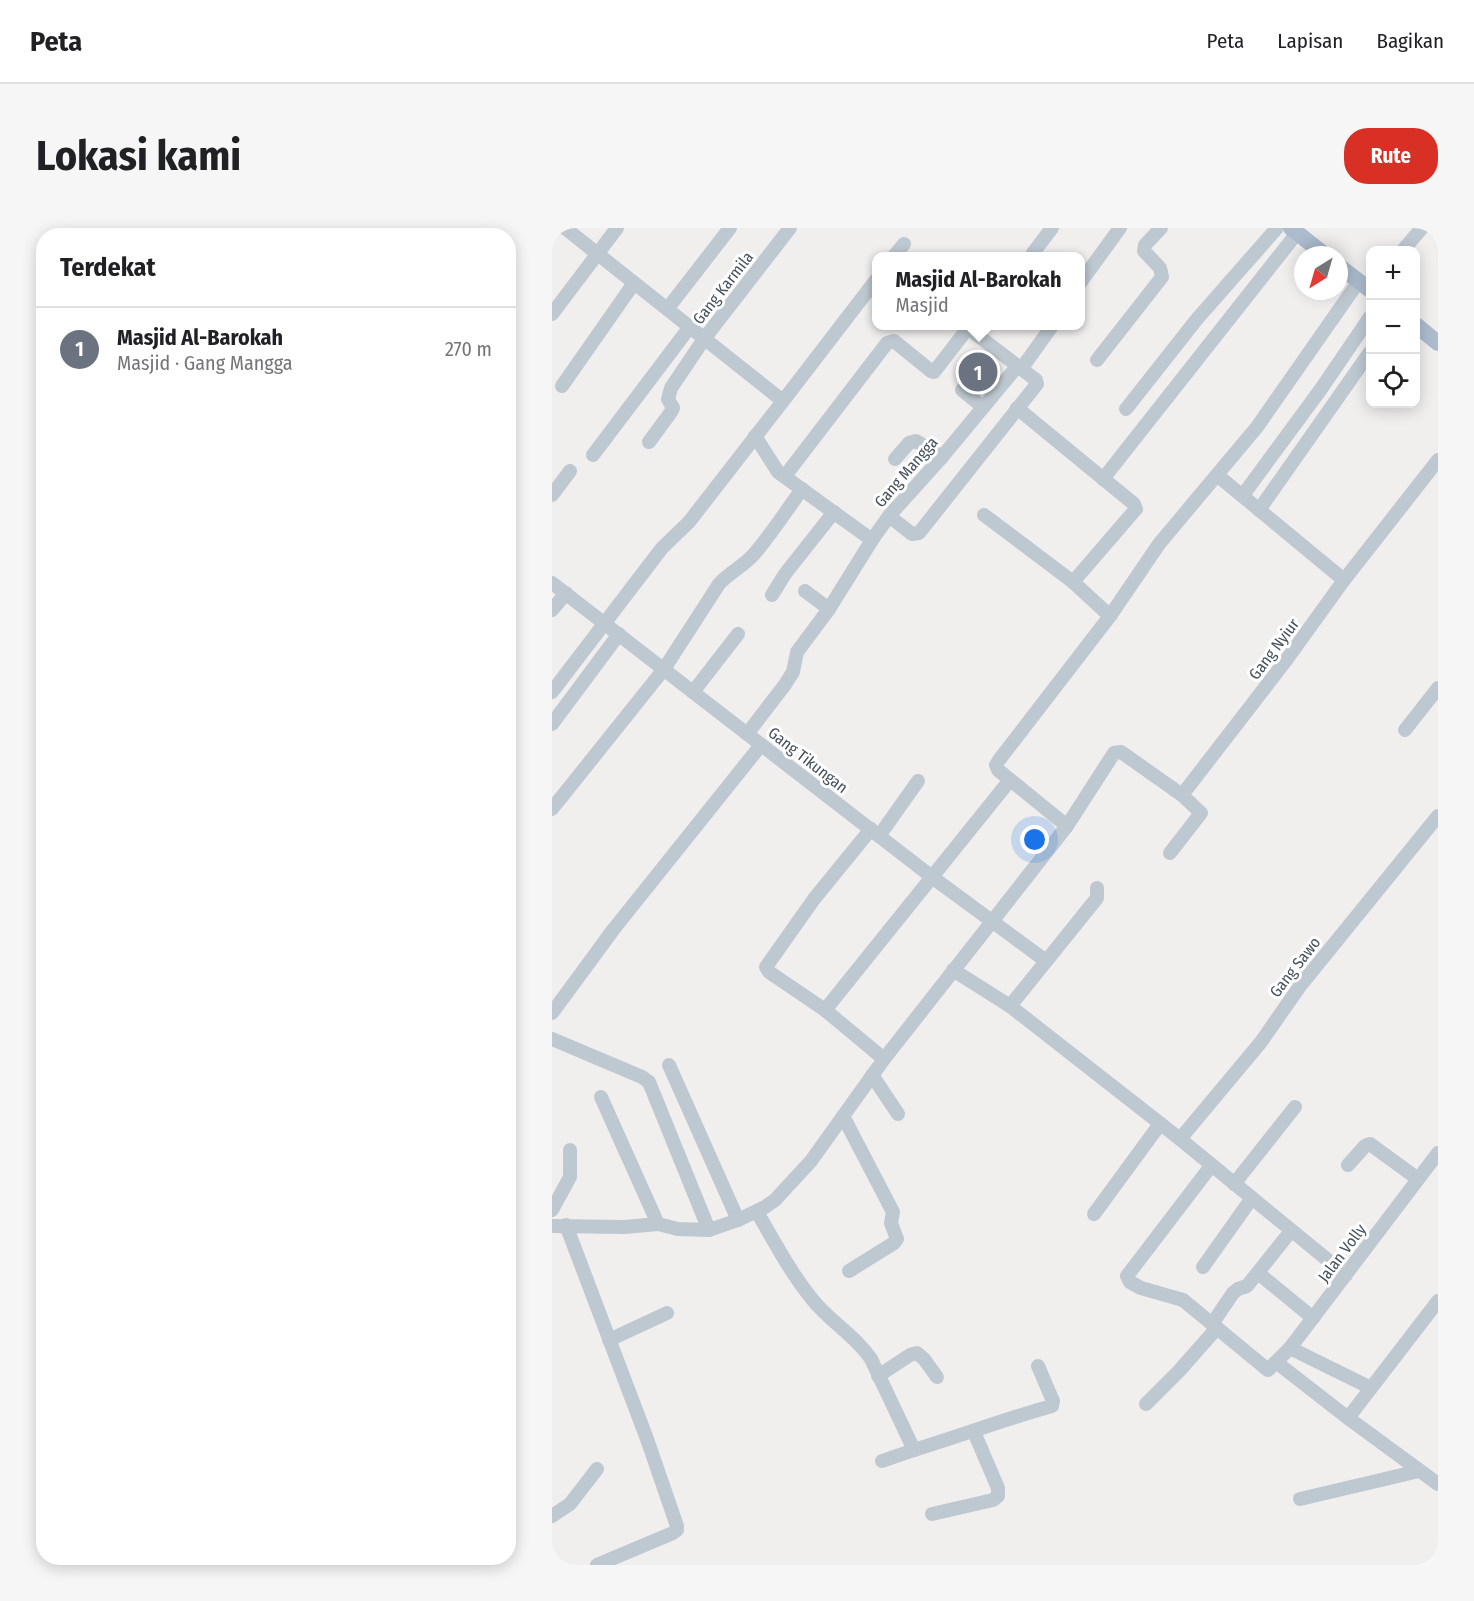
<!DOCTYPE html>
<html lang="id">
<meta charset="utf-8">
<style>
:root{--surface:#fff;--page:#f6f6f6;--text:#202124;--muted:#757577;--line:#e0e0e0;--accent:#d93025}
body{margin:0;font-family:"Fira Sans Condensed",sans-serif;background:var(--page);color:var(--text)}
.controls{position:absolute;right:18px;top:18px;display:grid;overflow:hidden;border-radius:12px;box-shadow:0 3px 15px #0003}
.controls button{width:54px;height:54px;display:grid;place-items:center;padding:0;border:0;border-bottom:2px solid var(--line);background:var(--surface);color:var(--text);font:30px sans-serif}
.compass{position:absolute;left:742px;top:18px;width:54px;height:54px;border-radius:50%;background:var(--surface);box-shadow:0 3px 15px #0003;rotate:217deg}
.you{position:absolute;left:483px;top:612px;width:21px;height:21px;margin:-15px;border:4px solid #fff;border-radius:50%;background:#1a73e8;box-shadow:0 0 0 9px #1a73e833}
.badge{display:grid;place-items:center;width:39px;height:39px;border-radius:50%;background:var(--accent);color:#fff;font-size:20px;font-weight:700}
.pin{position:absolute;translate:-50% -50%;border:3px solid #fff;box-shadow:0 2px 6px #0006}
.popup{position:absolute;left:320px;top:24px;width:213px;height:78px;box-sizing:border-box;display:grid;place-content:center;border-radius:12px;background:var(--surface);filter:drop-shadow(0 2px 4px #0005);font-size:20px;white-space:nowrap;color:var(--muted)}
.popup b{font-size:22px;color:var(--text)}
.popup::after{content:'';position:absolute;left:50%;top:100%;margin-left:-12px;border:12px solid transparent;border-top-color:var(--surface)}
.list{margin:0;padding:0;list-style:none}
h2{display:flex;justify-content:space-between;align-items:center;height:78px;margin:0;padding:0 24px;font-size:26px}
h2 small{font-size:20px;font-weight:400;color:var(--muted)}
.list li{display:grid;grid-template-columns:39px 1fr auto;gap:18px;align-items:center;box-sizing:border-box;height:84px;padding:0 24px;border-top:2px solid var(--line)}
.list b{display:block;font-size:22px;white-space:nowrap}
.list p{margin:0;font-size:20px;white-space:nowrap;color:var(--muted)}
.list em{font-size:20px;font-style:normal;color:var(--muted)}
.icon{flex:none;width:33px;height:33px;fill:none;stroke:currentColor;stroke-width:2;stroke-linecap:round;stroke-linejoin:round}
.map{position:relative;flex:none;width:886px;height:1337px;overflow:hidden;border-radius:24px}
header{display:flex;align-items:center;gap:36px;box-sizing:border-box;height:84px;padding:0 30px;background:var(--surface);border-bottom:2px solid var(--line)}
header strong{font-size:28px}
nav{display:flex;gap:33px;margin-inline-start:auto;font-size:21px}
.intro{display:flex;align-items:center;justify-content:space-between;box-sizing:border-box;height:144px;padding:0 36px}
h1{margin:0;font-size:42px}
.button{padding:15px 27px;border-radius:24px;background:var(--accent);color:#fff;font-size:21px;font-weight:700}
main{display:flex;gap:36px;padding:0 36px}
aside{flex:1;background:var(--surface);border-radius:24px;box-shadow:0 3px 15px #0003}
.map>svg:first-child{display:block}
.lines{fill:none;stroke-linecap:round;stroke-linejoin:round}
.minor{stroke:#bec8d1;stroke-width:14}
.major{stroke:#acbcce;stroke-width:16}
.labels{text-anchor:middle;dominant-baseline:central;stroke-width:6;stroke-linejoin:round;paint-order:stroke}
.street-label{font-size:16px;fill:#45505c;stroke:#fff}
</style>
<header>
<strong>Peta</strong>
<nav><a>Peta</a><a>Lapisan</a><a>Bagikan</a></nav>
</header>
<div class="intro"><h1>Lokasi kami</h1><a class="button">Rute</a></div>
<main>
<aside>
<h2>Terdekat<small></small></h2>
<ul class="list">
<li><span class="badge" style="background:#6b7280">1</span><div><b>Masjid Al-Barokah</b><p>Masjid · Gang Mangga</p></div><em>270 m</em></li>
</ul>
</aside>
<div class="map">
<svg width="886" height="1337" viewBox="0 0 886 1337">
<rect width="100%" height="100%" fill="#f1eeee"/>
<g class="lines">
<g class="minor">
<polyline points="851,22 870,0"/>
<polyline points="342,28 352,16"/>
<polyline points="485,28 481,25 500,0"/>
<polyline points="528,55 568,0"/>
<polyline points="116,80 178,0"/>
<polyline points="0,86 65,0"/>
<polyline points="545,132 610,49 608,40 592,23 593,17 609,0"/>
<polyline points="10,158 82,55"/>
<polyline points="410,162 431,179"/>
<polyline points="231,173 324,52"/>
<polyline points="465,180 582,276 584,281 521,354"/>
<polyline points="574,181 645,91 725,0"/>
<polyline points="203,208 226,244 320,312"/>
<polyline points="97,214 119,184 121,180 116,171 119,160 152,111 238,0"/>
<polyline points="41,227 137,100"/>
<polyline points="343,231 357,215 364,213 390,229"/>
<polyline points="665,247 792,352"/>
<polyline points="233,248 335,115 342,113 379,143 382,144 416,100 484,152 485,156 367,305 360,306 337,288"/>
<polyline points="551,251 745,5"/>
<polyline points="0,267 18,243"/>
<polyline points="691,267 769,161 818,89"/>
<polyline points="707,282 818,124"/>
<polyline points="432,287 521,354 558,388"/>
<polyline points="0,355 380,649 494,733"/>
<polyline points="253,363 277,381"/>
<polyline points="220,367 233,346 282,284"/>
<polyline points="0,382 14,365"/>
<polyline points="0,464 110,320 137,294 231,173 13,0"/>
<polyline points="141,464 186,406"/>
<polyline points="0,496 67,406"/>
<polyline points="853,502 886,460"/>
<polyline points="195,506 232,458 241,444 245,424 277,381 320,312 337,288 390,229 463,141 470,140 500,98"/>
<path d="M 0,581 L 112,441 L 167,356 C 178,344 192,338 203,325 C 220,305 235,282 250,261"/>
<polyline points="515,598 446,542 444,537 447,532 558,388 607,316 705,199 807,53"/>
<polyline points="319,601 262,671 214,739 217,744 273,782 332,831"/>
<polyline points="327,608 366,553"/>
<polyline points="618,625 649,585 630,567 735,431 792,352 886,232"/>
<polyline points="401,742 458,778 628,911 794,1047"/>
<polyline points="458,778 545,670 545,660"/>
<polyline points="273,782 458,552"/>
<polyline points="0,785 61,702 209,517"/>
<polyline points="0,811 90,849 97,854 157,1002"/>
<polyline points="117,837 186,992"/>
<polyline points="320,847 346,886"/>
<polyline points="49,869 106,996"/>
<polyline points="291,888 341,984 339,995 345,1011 342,1015 297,1043"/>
<polyline points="628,911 709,814 748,758 886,588"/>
<polyline points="796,937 813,918 818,916 866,951"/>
<polyline points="659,938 575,1048 578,1054 589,1060 631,1072 716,1142 738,1120 886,925"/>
<polyline points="682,956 743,879"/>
<polyline points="0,982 18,949 18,922"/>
<path d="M 205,984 C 222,1013 238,1044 260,1071 C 277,1093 303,1107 319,1131 L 362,1222 C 408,1208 453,1191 500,1178 L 501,1173 L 486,1138"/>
<polyline points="542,986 608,896"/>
<polyline points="14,997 95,1211 125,1298 125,1302 121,1305 45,1337"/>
<polyline points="0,998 72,999 106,996 126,1001 157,1002 186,992 213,979 223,972 259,933 332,831 515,598 562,525 569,524 630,567"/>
<polyline points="651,1039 700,970"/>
<polyline points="706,1045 761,1090"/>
<polyline points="660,1096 681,1065 686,1061 695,1058 739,1003"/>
<polyline points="57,1112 115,1085"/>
<polyline points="738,1120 819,1160"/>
<polyline points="724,1134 796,1190 886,1256"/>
<polyline points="326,1148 358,1127 365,1125 372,1131 385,1149"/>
<polyline points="594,1176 627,1143 665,1100"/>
<polyline points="796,1190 886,1073"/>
<polyline points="330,1233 362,1222"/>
<polyline points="748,1271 867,1243"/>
<polyline points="380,1286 441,1272 446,1268 446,1260 422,1204"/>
<polyline points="0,1288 18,1276 45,1241"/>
</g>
<g class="major">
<polyline points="739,0 773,27"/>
<polyline points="787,38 818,62"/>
<polyline points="864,97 886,115"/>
</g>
</g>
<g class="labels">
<g class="street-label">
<text transform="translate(171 60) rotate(-52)">Gang Karmila</text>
<text transform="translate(354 244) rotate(-49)">Gang Mangga</text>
<text transform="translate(722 421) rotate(-53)">Gang Nyiur</text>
<text transform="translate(256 532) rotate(38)">Gang Tikungan</text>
<text transform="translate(743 739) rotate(-52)">Gang Sawo</text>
<text transform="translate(790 1025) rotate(-53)">Jalan Volly</text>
</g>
</g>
</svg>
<div class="controls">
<button>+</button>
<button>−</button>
<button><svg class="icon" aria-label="locate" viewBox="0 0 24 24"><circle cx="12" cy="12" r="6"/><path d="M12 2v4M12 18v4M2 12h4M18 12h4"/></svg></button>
</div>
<svg class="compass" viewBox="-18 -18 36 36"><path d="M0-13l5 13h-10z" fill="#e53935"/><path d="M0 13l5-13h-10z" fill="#757577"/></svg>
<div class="you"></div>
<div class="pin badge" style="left:426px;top:144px;background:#6b7280">1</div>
<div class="popup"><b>Masjid Al-Barokah</b>Masjid</div>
</div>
</main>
